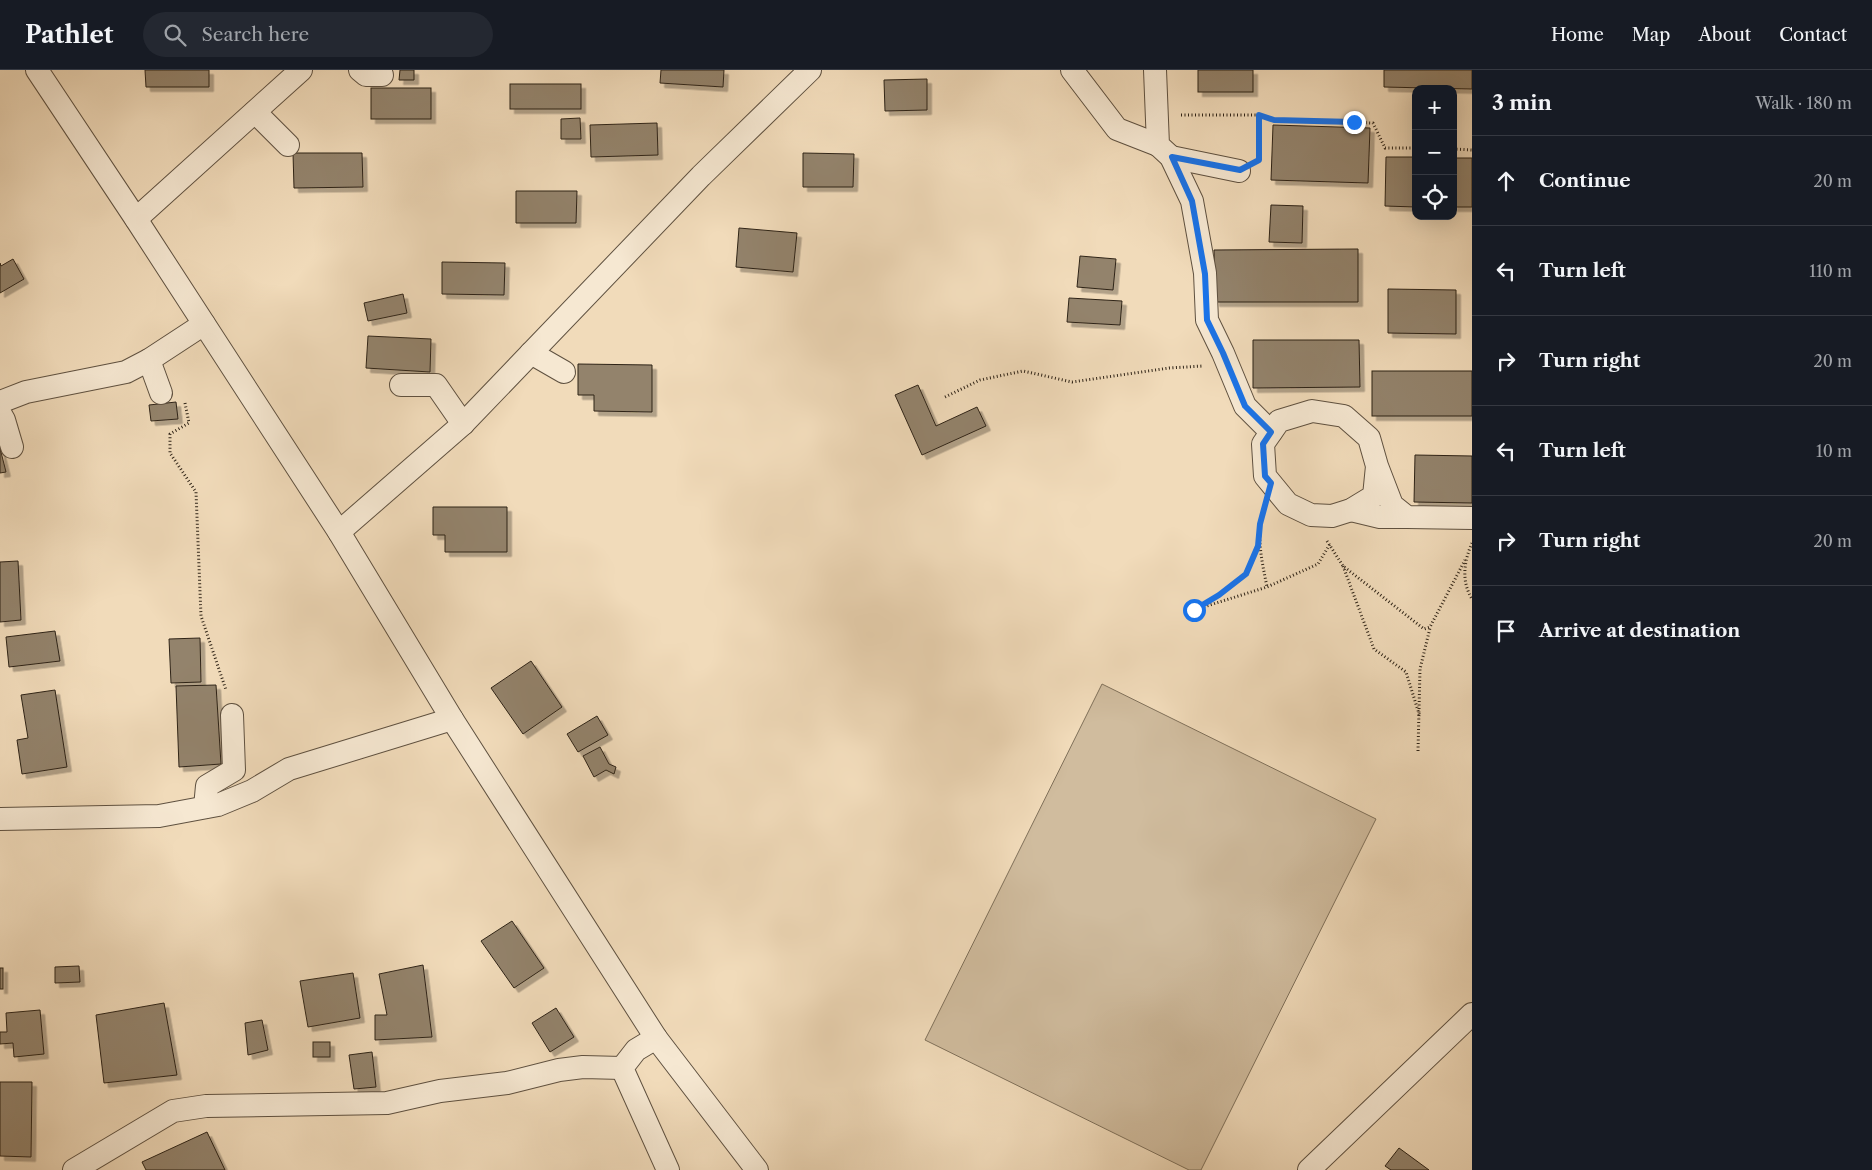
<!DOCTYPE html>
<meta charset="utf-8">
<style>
:root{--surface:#171b24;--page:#242831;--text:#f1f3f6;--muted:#9ea1a6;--line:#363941}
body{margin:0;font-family:"Libre Caslon Text",serif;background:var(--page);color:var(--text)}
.controls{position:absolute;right:15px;top:15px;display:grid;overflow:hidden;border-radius:10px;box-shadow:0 5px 20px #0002}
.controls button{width:45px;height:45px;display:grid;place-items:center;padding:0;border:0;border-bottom:1px solid var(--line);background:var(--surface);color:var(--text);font:25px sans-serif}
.stop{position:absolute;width:15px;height:15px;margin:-11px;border:4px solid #1a73e8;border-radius:50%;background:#fff}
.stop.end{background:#1a73e8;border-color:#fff;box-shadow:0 1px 5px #0008}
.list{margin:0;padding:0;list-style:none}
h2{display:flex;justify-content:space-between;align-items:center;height:65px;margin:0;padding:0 20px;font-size:21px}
h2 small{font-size:16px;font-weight:400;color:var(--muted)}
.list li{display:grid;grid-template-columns:32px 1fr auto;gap:15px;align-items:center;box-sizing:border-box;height:90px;padding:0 20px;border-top:1px solid var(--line)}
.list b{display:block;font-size:19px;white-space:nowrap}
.list em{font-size:16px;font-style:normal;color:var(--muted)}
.icon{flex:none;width:28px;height:28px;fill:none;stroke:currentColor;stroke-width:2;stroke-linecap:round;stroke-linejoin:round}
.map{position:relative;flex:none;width:1472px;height:1100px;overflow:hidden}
header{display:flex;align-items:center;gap:30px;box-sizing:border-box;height:70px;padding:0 25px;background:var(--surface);border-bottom:1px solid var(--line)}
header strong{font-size:24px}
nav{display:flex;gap:28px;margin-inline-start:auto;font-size:18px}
.search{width:350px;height:45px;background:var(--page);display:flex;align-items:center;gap:12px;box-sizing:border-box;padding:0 18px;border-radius:28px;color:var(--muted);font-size:19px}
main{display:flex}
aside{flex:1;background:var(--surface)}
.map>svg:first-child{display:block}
.grass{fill:#d0bc9e;stroke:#7f705a}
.building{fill:#93836c;stroke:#2e2317;filter:url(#shadow)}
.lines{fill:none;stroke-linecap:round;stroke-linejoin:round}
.street-casing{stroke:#5f5140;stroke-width:24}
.path{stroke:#2e2317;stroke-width:3;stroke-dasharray:1 2.5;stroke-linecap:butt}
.street{stroke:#f6e8d2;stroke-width:22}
.route{stroke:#1a73e8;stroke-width:6}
</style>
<header>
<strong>Pathlet</strong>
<div class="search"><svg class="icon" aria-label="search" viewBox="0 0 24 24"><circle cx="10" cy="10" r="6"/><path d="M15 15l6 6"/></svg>Search here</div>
<nav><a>Home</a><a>Map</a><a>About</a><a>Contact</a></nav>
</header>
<main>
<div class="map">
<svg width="1472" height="1100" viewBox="0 0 1472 1100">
<defs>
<filter id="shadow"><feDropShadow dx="4.5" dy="4.5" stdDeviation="0" flood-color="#0004"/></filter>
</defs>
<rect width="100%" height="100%" fill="#f1dbba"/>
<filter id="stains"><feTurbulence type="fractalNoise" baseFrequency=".004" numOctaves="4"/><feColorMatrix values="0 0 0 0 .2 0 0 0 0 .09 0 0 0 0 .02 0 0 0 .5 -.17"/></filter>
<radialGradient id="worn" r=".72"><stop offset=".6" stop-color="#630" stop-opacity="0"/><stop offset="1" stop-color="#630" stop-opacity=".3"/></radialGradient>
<polygon class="grass" points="1102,614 1376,749 1201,1100 1189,1100 925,970"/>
<g class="building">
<polygon points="145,0 209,0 209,17 146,17"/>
<polygon points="400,0 414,0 414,10 399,10"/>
<polygon points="661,0 724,0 723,17 660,13"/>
<rect x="1198" y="0" width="55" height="22"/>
<polygon points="1384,0 1472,0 1472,19 1384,17"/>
<polygon points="927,9 927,40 885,41 884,10"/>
<rect x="510" y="14" width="71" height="25"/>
<rect x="371" y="18" width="60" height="31"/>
<polygon points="580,48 581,69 561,69 561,49"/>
<polygon points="657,53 658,85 591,87 590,55"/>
<polygon points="1273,55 1370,58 1368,113 1271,110"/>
<polygon points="293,83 362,83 363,117 294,118"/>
<polygon points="803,83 854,84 853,117 803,117"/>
<polygon points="1386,87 1416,87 1416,137 1385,136"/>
<rect x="1453" y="88" width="19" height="49"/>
<polygon points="516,121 577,121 576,153 516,153"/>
<polygon points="1271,135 1303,136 1302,173 1269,172"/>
<polygon points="739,158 797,163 793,202 736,197"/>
<polygon points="1358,179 1358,232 1215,232 1214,180"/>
<polygon points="1080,186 1116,189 1113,220 1077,217"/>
<polygon points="13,189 24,209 0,223 0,193 1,196"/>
<polygon points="442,192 505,193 504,225 442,224"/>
<polygon points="1388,219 1456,220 1456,264 1388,263"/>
<polygon points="403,224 407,243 368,251 364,233"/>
<polygon points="1069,228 1122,231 1120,255 1067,252"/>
<polygon points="368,266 431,269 430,302 366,298"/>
<polygon points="1253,270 1359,270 1360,317 1253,318"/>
<polygon points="578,294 652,295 652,342 594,341 594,325 578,325"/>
<rect x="1372" y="301" width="100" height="45"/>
<polygon points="918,315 936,356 977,337 986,356 922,385 895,325"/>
<polygon points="176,332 178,349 151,351 149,335"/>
<polygon points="0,378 6,402 0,403"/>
<polygon points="1415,385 1472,386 1472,433 1414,432"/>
<polygon points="433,437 507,437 507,482 445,482 445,465 433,465"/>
<polygon points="18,491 21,550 0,552 0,492"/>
<polygon points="55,561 60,591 9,597 6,567"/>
<polygon points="200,568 201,612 171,613 169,569"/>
<polygon points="531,591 562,637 523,664 491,618"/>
<polygon points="216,615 221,694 179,697 176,616"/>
<polygon points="55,620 67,697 22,704 17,670 28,668 21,625"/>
<polygon points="597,646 608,665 578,682 567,664"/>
<polygon points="600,677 609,694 616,697 614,704 606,700 594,707 583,686"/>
<polygon points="512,851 544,898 514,918 481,871"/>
<polygon points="423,895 432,967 375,970 375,945 387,945 379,904"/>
<polygon points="79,896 80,912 55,913 55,897"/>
<rect x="0" y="898" width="3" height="21"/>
<polygon points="353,903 360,948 308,957 300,911"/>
<polygon points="164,933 177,1005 104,1013 96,945"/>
<polygon points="556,938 574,967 550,982 532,953"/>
<polygon points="40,940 44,984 14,987 13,973 0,974 0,962 7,962 6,943"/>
<polygon points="262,950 268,980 248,985 245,953"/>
<rect x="313" y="972" width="17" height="15"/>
<polygon points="372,982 376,1017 354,1019 349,985"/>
<polygon points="0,1012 32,1012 31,1087 0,1086"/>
<polygon points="207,1062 225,1100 146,1100 142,1092"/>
<polygon points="1399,1078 1429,1100 1391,1100 1385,1096"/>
</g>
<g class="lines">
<g class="street-casing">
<g id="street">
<polyline points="37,0 136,149 339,462 452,649 656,968 757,1100"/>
<polyline points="360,0 366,5 382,5"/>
<polyline points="1072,0 1117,59 1158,75"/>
<polyline points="1155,0 1158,75 1171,87 1192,131 1205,203 1207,250 1223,283 1245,336 1271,362"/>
<polyline points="255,42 288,75"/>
<polyline points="1171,87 1239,101"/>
<polyline points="136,149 301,0"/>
<polyline points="531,283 564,302"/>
<polyline points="149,290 161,323"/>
<polyline points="401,315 436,315 463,354"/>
<polyline points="0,332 26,322 126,302 149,290 204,254"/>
<polyline points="0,343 4,350 12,377"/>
<polyline points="1377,396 1374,426 1351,440 1332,446 1311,445 1288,434 1265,406 1263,374 1279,351 1312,341 1344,346 1369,368 1377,396 1392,435 1407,447 1472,448"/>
<polyline points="1351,440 1380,447 1407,447"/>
<polyline points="339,462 463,354 701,106 810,0"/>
<polyline points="205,737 207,716 234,700 232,645"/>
<polyline points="0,749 159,746 218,735 252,721 289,699 452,649"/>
<polyline points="656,968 636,980 622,998 668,1100"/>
<polyline points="74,1100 173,1041 206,1036 387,1033 440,1021 507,1013 559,1000 583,997 622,998"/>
<polyline points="1309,1100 1472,944"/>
</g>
</g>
<g class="path">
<polyline points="1181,45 1259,45 1274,50 1373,53 1385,78 1416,78"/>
<polyline points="1453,79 1472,80"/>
<polyline points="1259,85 1259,45"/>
<polyline points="945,327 980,310 1023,301 1072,312 1169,298 1203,296"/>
<polyline points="185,333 189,353 170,364 170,383 196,422 201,546 226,620"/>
<path d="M 1263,442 C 1256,468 1262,491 1267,517"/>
<polyline points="1327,471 1343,496 1424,559 1430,557 1465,490"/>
<path d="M 1472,473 C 1464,491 1461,511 1472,529"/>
<polyline points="1343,496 1374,579 1406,602 1420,647"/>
<polyline points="1201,536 1219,525 1246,504 1258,476"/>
<polyline points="1194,540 1267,517 1318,494 1330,474"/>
<polyline points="1418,681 1420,599 1430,558"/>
</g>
<use href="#street" class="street"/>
</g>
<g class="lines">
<polyline class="route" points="1194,540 1219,525 1246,504 1258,476 1260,454 1271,413 1265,406 1263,374 1271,362 1245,336 1223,283 1207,250 1205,204 1192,131 1172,87 1240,100 1259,90 1259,45 1274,50 1354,52"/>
</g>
<rect width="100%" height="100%" filter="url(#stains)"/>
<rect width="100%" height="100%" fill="url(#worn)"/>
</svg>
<div class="controls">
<button>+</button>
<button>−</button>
<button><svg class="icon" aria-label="locate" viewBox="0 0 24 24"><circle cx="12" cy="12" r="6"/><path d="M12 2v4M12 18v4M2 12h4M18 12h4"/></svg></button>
</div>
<div class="stop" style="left:1194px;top:540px"></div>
<div class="stop end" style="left:1354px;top:52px"></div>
</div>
<aside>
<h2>3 min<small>Walk · 180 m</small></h2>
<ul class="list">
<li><svg class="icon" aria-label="ahead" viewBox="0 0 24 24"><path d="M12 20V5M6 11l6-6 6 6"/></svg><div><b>Continue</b></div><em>20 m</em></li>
<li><svg class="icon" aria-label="left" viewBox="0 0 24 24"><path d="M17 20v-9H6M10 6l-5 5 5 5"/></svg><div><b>Turn left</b></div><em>110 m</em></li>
<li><svg class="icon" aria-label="right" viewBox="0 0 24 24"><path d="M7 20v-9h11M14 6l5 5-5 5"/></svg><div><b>Turn right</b></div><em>20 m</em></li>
<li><svg class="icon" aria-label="left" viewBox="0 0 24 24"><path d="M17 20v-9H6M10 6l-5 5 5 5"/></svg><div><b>Turn left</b></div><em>10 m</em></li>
<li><svg class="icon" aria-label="right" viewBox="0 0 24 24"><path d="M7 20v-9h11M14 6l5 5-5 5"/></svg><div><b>Turn right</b></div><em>20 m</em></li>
<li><svg class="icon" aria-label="arrive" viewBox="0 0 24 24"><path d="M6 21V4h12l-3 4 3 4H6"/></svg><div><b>Arrive at destination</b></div></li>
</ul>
</aside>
</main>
